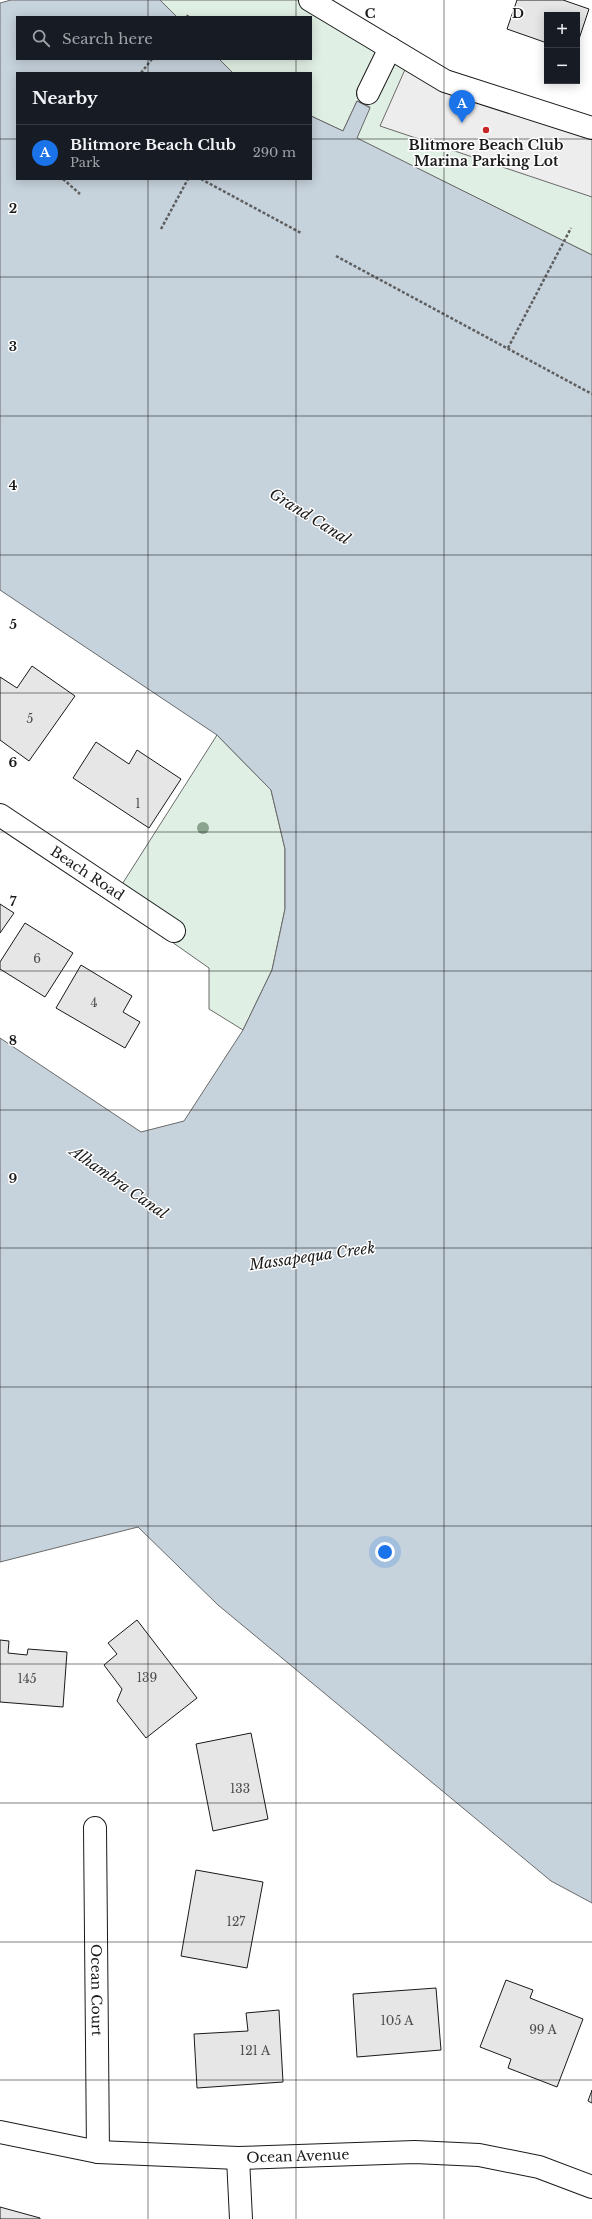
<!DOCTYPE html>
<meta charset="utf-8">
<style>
:root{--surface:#171b24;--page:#20242c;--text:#f1f3f6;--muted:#9ea1a6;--line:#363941;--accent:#1a73e8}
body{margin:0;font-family:"Libre Baskerville",serif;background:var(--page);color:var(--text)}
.controls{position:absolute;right:12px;top:12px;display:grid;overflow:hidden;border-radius:0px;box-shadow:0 2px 10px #0003}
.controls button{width:36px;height:36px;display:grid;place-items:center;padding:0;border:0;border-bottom:1px solid var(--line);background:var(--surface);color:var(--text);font:20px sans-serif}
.you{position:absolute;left:385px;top:1552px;width:14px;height:14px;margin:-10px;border:3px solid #fff;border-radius:50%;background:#1a73e8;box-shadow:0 0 0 6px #1a73e833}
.badge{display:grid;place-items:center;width:26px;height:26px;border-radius:50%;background:var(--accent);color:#fff;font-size:13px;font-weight:700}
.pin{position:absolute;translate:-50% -33px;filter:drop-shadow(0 1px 2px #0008)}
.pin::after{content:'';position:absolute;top:21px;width:14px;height:12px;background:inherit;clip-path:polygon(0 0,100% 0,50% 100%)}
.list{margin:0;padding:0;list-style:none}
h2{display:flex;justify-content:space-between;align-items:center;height:52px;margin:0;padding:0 16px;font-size:17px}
h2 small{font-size:13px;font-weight:400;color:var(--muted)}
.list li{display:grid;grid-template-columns:26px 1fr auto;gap:12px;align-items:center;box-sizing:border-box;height:56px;padding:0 16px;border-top:1px solid var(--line)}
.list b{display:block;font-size:15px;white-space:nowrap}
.list p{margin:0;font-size:13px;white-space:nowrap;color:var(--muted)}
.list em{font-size:13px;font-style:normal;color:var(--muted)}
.icon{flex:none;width:22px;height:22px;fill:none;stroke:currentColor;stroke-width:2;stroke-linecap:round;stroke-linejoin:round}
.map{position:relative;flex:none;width:592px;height:2219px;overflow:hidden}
.search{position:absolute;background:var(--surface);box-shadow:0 2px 10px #0003;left:16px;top:16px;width:296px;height:44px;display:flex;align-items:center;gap:10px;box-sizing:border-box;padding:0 14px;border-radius:0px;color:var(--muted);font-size:15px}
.panel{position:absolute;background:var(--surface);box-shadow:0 2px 10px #0003;left:16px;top:72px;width:296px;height:108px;border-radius:0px}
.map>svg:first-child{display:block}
.green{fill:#e0efe3;stroke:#6a6a6a}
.parking{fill:#ededed;stroke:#6a6a6a}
.water{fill:#c6d2dc;stroke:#6a6a6a}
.building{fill:#e6e6e6;stroke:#1a1a1a}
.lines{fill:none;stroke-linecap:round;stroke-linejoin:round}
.minor-casing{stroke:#1a1a1a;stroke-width:24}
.path{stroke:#5f5f5f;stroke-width:2.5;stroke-dasharray:3 2;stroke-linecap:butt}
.minor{stroke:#fff;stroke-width:22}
.tree{fill:#8aa48f}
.grid{fill:none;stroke:#1a1a1a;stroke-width:1;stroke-opacity:0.55}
.poi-dot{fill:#c62828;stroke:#fff;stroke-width:1.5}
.labels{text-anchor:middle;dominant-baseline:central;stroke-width:3;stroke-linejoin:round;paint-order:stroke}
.number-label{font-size:12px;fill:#4d4d4d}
.poi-label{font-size:14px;font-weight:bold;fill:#1a1a1a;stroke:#fff}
.street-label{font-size:14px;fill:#1a1a1a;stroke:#fff}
.water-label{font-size:15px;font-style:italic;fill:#1a1a1a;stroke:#fff}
.grid-label{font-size:13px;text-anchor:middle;font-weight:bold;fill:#1a1a1a;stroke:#fff;stroke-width:3;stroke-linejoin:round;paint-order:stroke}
</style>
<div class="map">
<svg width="592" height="2219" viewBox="0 0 592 2219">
<rect width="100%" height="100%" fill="#fff"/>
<g class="green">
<polygon points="160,0 302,0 407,65 592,133 592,255 356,138 370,107 357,101 343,131 311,116 311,73 233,73 219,59 311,59 311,17 177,17"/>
<polygon points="217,735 271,790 285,849 285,909 272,970 243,1030 209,1009 209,968 112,900"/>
</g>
<polygon class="parking" points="407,65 592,133 592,197 380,126"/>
<polygon class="water" points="11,0 160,0 177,17 17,17 17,59 219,59 233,73 17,73 17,179 311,179 311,116 343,131 357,101 370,108 357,138 592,255 592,1903 551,1881 218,1605 138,1527 0,1562 0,1038 141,1132 184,1121 243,1030 272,970 285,909 285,849 271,790 217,735 0,590 0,3"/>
<g class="building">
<polygon points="517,0 563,0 589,9 577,45 577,15 547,15 547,43 507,29"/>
<polygon points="32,666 75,696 29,761 0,740 0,677 17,688"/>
<polygon points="96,742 129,764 137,750 181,779 149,828 73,778"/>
<polygon points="0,904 14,913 0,933"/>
<polygon points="25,923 73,953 45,997 0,969 0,962"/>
<polygon points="81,965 132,996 123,1012 140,1022 125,1048 56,1008"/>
<polygon points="137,1620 197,1698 146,1738 117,1701 122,1689 104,1665 117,1654 108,1643"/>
<polygon points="0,1640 9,1641 8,1653 27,1655 28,1649 67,1652 63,1707 0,1702"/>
<polygon points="251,1733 268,1819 213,1831 196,1744"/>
<polygon points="196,1870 263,1882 247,1968 181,1956"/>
<polygon points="506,1980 533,1990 530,1998 583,2019 557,2087 508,2068 511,2059 480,2047"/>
<polygon points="436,1988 441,2050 357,2057 353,1994"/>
<polygon points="279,2010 283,2082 197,2088 194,2034 248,2031 246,2013"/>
<polygon points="592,2090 592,2103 588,2101"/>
<polygon points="0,2207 40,2218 40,2219 0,2219"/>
</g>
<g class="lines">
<g class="minor-casing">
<g id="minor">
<polyline points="310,0 445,81 592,128"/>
<polyline points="368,93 390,48"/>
<path id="s1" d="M 0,815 L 174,931"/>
<path id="s2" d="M 95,1828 L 98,2152"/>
<path id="s3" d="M 0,2132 L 98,2152 L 238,2158 L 415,2152 L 479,2155 L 539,2167 L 592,2187"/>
<polyline points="238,2158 241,2219"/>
</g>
</g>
<g class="path">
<polyline points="187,17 188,15"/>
<polyline points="141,73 152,59"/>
<polyline points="63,179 80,194"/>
<polyline points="201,179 301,233"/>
<polyline points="161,229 188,179"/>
<polyline points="336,256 592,394"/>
<polyline points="508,348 571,228"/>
</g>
<use href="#minor" class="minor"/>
</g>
<circle class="tree" cx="203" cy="828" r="6"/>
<path class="grid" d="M 148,0 L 148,17M 296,0 L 296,17M 444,0 L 444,2219M 148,59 L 148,73M 296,59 L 296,73M 0,139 L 17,139M 311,139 L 592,139M 148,179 L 148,2219M 296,179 L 296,2219M 0,277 L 592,277M 0,416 L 592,416M 0,555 L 592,555M 0,693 L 592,693M 0,832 L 592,832M 0,971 L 592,971M 0,1110 L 592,1110M 0,1248 L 592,1248M 0,1387 L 592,1387M 0,1526 L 592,1526M 0,1664 L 592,1664M 0,1803 L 592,1803M 0,1942 L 592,1942M 0,2080 L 592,2080"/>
<circle class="poi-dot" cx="486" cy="130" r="4"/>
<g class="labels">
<g class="number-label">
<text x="30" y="718">5</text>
<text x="138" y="803">1</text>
<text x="37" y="958">6</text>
<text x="94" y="1002">4</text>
<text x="147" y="1677">139</text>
<text x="27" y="1678">145</text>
<text x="240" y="1788">133</text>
<text x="236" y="1921">127</text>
<text x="397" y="2020">105 A</text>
<text x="543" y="2029">99 A</text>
<text x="255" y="2050">121 A</text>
</g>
<g class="poi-label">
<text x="486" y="145">Blitmore Beach Club<tspan x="486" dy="16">Marina Parking Lot</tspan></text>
</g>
<g class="street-label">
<text stroke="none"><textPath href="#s1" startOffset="105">Beach Road</textPath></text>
<text stroke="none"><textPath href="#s2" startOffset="162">Ocean Court</textPath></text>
<text stroke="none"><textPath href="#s3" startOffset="300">Ocean Avenue</textPath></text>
</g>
<g class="water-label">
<text transform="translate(310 516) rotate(32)">Grand Canal</text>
<text transform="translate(119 1182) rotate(35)">Alhambra Canal</text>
<text transform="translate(312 1256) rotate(-8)">Massapequa Creek</text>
</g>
</g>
<g class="grid-label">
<text x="370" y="18">C</text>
<text x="518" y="18">D</text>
<text x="13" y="213">2</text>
<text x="13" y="351">3</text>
<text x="13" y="490">4</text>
<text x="13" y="629">5</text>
<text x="13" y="767">6</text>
<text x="13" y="906">7</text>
<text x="13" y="1045">8</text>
<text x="13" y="1183">9</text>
</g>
</svg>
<div class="controls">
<button>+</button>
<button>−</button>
</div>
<div class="you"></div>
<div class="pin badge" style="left:462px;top:123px">A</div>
<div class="search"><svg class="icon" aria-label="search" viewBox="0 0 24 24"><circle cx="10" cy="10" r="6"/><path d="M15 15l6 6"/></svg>Search here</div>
<section class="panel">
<h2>Nearby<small></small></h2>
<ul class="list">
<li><span class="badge">A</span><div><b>Blitmore Beach Club</b><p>Park</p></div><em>290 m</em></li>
</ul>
</section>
</div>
